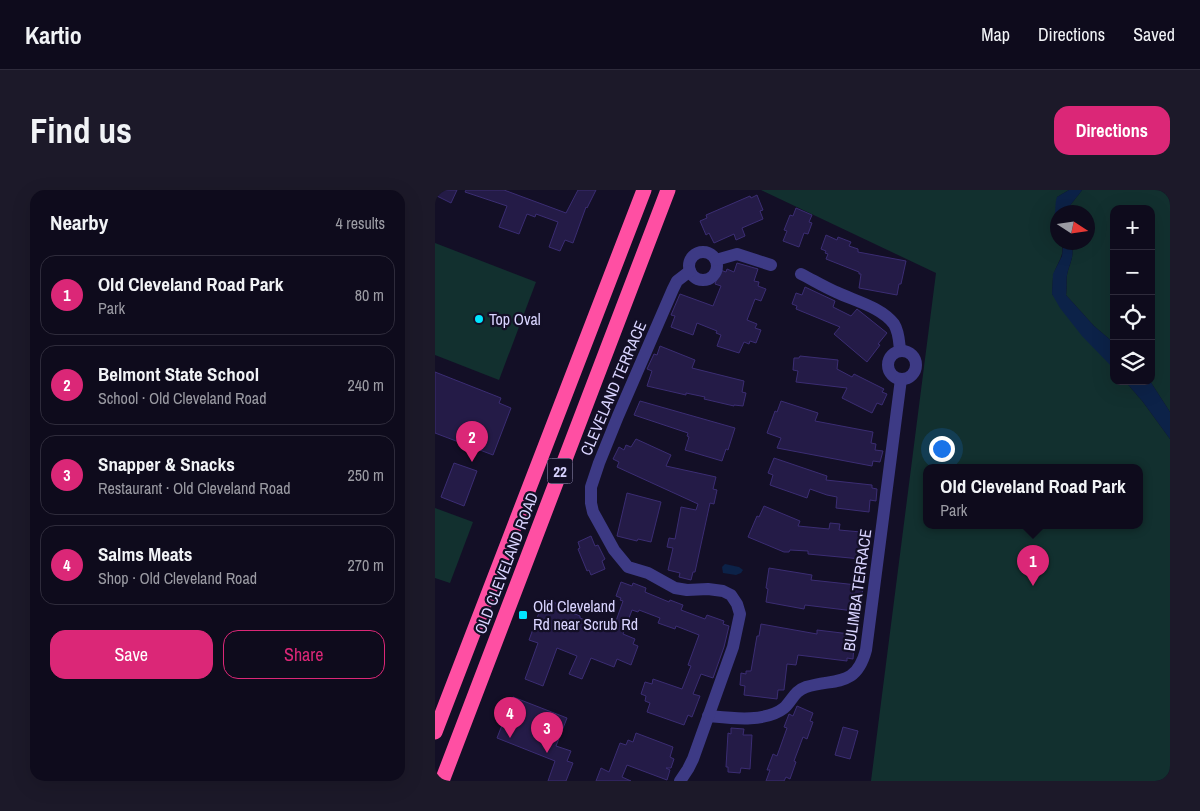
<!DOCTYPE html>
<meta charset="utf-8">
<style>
:root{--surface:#0e0b1c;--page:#1c1929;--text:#f1f3f6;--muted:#9b9ba3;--line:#2e2b3b;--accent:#db2777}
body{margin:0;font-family:"Archivo Narrow",sans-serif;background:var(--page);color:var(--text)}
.controls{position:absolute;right:15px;top:15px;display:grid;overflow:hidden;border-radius:10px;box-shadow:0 5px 20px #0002}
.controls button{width:45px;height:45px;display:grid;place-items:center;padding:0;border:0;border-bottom:1px solid var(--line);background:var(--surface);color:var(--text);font:25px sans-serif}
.compass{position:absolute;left:615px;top:15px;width:45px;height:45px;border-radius:50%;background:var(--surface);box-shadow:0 5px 20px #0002;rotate:102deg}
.you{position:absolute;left:506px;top:258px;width:18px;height:18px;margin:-12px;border:4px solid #fff;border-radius:50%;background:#1a73e8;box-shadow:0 0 0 8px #1a73e833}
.badge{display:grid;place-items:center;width:32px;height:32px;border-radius:50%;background:var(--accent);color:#fff;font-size:16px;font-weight:700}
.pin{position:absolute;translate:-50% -41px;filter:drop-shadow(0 1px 2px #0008)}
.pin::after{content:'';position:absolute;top:26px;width:18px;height:15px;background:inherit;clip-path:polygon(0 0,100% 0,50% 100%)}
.popup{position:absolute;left:488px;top:274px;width:220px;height:65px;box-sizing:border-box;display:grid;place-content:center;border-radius:10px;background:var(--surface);filter:drop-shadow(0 1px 4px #0005);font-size:16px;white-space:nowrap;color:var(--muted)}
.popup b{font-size:19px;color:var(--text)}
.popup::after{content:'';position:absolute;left:50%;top:100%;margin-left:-10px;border:10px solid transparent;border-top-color:var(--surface)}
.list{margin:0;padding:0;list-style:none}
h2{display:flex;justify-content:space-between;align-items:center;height:65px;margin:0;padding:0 20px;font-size:21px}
h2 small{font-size:16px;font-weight:400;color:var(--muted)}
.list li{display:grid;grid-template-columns:32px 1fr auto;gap:15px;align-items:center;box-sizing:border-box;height:80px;margin:0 10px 10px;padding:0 10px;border:1px solid var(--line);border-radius:15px}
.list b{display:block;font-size:19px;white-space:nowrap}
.list p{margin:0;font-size:16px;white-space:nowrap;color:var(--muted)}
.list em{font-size:16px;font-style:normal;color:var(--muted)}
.actions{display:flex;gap:10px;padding:15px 20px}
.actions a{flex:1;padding:11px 0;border:1px solid var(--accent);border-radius:15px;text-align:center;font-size:18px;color:var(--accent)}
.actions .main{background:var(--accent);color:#fff}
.icon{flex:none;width:28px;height:28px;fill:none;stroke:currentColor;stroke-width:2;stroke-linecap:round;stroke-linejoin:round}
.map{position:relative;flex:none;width:735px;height:591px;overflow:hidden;border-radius:15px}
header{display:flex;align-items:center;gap:30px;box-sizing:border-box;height:70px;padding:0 25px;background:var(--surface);border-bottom:1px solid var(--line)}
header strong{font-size:24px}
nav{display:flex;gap:28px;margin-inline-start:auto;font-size:18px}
.intro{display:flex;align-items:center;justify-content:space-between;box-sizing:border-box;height:120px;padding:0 30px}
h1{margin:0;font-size:35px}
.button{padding:12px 22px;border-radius:15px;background:var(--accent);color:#fff;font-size:18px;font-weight:700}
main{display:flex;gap:30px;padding:0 30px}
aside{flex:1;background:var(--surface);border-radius:15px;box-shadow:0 5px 20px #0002}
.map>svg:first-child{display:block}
.green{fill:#12302f;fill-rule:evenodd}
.water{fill:#0c2248}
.building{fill:#241b47;stroke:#3b2d73}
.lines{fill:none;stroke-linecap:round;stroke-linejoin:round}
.street{stroke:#3d3a85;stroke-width:12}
.highway{stroke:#ff4fa3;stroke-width:15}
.poi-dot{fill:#00e5ff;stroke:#130f26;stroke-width:2}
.labels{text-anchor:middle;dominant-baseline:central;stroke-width:4.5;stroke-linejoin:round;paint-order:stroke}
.shield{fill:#130f26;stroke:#9e99be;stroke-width:1}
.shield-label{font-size:15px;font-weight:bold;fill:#d9d4ff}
.poi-label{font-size:16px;fill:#d9d4ff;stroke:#130f26;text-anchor:start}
.street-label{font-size:16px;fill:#d9d4ff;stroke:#130f26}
</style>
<header>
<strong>Kartio</strong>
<nav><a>Map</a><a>Directions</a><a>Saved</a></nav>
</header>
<div class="intro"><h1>Find us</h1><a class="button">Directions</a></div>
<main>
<aside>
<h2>Nearby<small>4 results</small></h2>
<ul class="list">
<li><span class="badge">1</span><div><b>Old Cleveland Road Park</b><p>Park</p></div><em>80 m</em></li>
<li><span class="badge">2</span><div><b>Belmont State School</b><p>School · Old Cleveland Road</p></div><em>240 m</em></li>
<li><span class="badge">3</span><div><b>Snapper &amp; Snacks</b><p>Restaurant · Old Cleveland Road</p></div><em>250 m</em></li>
<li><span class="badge">4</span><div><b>Salms Meats</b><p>Shop · Old Cleveland Road</p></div><em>270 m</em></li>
</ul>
<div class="actions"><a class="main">Save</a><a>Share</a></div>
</aside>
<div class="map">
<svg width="735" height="591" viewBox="0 0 735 591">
<rect width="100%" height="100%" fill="#130f26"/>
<g class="green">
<path d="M 326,0 L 634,0 L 622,7 L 622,52 L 626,53 C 631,64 622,73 619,83 C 617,90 618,97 617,104 L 679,179 L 679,191 L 690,191 L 708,212 L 735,249 L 735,591 L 436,591 L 501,83 ZM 492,277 L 704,277 L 704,335 L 492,335 Z"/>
<path d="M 647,0 L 735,0 L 735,222 L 715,191 L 716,191 L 716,19 L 679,19 L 679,153 L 659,136 L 631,105 C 632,99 631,91 632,85 C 635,71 640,67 636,53 L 652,52 L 652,22 L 632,22 C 635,13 642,8 647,0 Z"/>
<polygon points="0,53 101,92 64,190 0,165"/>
<polygon points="0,318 38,332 15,393 0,388"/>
</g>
<g class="water">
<path d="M 634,0 L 647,0 C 642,8 635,13 632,22 L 622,22 L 622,42 L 618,29 C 622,20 619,16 622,7 Z"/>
<path d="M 626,53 L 636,53 C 640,67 635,71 632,85 C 631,91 632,99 631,105 L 659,136 L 679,153 L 679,179 L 647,146 L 625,118 L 617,104 L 618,84 L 627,66 L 628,57 Z"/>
<polygon points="690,191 715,191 735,222 735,249 708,212"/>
<polygon points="290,374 304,377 308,380 306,383 301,385 288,383 287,377"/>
</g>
<g class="building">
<polygon points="0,0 22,0 16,13 0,5"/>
<polygon points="31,0 69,0 131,23 143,0 161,0 152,18 151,17 138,53 130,50 125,61 114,57 123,32 101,24 100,27 92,24 84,44 64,37 72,16 30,2"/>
<polygon points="322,5 328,20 325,21 328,29 307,38 310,46 301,50 299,44 279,53 274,43 271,45 265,31 272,28 271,25 315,6 316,8"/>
<polygon points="361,18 377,25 374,32 377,33 373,44 369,43 364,57 348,51 352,41 349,40 355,25 358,26"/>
<polygon points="391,45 402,50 403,47 416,52 414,56 423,59 423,62 471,71 466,94 464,94 462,105 424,98 426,84 424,84 424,82 391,69 393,64 390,63 391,61 386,59"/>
<polygon points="302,73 323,79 319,91 324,92 323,96 331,99 326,111 320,109 312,130 322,134 320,138 326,140 321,153 315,151 314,154 309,152 304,163 282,156 286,145 281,143 282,141 262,133 258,145 236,137 240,126 236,125 245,104 278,116 286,96 280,94 285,80 291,82 292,79 299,82"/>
<polygon points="370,97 400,111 398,117 416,126 422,119 452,143 443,154 445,155 432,172 399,144 405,137 361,119 362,116 357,114 361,103 367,105"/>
<polygon points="225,156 260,170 257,178 309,191 307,202 311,203 308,216 299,215 299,216 269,209 270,207 251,203 251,205 212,196 217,181 212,179 219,164 222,165"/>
<polygon points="365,166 403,170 402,179 417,187 419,184 449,199 447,202 452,204 447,215 442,213 437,223 407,208 412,198 361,192 363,181 358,180 359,168 364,168"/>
<polygon points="0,182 66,208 64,213 76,218 58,265 0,243"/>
<polygon points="205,211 300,238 293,260 291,259 287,271 250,260 254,247 252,246 253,243 199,225"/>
<polygon points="346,211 383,223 380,231 438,242 436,253 441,254 440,260 448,261 445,272 438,271 437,276 342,258 346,248 332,243 340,221 342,222"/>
<polygon points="201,249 236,265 231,276 281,287 278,299 282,300 279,314 275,313 260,382 258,382 256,390 244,387 245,383 233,380 238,358 232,357 234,348 240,349 246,317 261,320 263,314 182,277 184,272 178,269 184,257 189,260 191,255 196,257"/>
<polygon points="339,268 392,286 391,290 437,295 437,298 442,299 441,311 435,310 434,322 401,318 402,307 392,305 375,299 372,308 335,295 338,285 333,283"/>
<polygon points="19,273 42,281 29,316 6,307"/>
<polygon points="192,303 226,312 216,352 203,349 202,351 182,346"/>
<polygon points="329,316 365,331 363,336 394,339 395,333 405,334 404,340 426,342 425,351 428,351 426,369 373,364 373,361 355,360 354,362 349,362 313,347 322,326 324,327"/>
<polygon points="156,346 160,356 163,355 170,369 167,371 170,379 156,385 154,380 152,381 143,359 145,358 143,352"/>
<polygon points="334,378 377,385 376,390 422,395 422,398 428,398 426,411 421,410 419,421 370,415 369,419 331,412 333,399 331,398"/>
<polygon points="186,392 197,396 198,393 211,398 210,402 234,412 235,410 248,415 246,420 270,429 272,425 289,431 288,434 294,436 289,457 278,488 266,484 258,504 265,506 257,527 253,525 249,535 212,522 215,513 210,511 211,506 206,504 210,492 217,494 218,489 247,499 256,476 253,475 264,445 241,436 240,439 223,433 225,428 204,420 203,422 197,420 188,444 200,449 198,454 203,456 196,475 182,469 179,477 156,468 147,489 134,484 142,466 122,458 108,496 90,489 103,453 94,450 109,409 126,415 125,418 145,426 145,428 171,438 175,429 181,431 188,411 185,410 186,408 181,406"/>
<polygon points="326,434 382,444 382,440 415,444 414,456 419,456 418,469 412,468 412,471 363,465 361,475 352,474 349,500 343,500 342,509 309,505 310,496 305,495 306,483 311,484 311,481 316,481 322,446 324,446"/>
<polygon points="78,507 132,528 121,556 136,561 132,571 138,573 131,591 113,591 120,571 62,548"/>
<polygon points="362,516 378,523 375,531 378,532 372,549 368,547 359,571 361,572 355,589 351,587 349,591 331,591 335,580 332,580 338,564 342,566 352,538 349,537 354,524 358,526"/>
<polygon points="408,537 423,541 415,569 400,565"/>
<polygon points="296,538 309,539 308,545 317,545 315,579 306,578 305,583 293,582 293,577 291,577 293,543 296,544"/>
<polygon points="201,543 238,557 235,567 239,569 236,578 231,578 235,580 232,590 192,575 187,587 196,591 161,591 166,578 174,582 185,553 191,555 193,550 198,552"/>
</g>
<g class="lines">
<g class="street">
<circle cx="268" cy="76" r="14"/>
<polyline points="281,70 302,64 336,75"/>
<path d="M 366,84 C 378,90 389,97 401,102 C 420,111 446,117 459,134 C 464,142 464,151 465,160"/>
<circle cx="467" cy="175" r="14"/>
<path d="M 273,526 C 295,528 330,533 349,518 C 357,511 359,501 371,497 C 400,488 421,498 431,460 L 466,189"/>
<polyline points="245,591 253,579 258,569 298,457 305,424 302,414 296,405 288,401 273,399 252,400 240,398 213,383 193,377 179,360 158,322 156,313 156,297 164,273 183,226 238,99 242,91 255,81"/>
</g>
<g class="highway">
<polyline points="0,542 209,0"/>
<polyline points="7,591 233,0"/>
</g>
</g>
<g class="poi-dot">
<circle cx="44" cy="129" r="5"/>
<rect x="83" y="420" width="10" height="10" rx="2.5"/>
</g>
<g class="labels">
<rect class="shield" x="112.5" y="268.5" width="25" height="25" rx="4"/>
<g class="shield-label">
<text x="125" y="281">22</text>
</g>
<g class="poi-label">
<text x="54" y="129">Top Oval</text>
<text x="98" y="416">Old Cleveland<tspan x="98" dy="18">Rd near Scrub Rd</tspan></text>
</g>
<g class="street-label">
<text transform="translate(178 198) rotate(-67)">CLEVELAND TERRACE</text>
<text transform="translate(71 373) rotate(-69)">OLD CLEVELAND ROAD</text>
<text transform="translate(422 400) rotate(-82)">BULIMBA TERRACE</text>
</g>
</g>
</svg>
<div class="controls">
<button>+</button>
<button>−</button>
<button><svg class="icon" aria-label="locate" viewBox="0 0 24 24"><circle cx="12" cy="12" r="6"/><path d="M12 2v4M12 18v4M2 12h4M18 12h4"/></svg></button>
<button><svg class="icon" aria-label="layers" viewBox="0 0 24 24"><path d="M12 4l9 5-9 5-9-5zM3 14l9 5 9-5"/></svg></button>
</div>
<svg class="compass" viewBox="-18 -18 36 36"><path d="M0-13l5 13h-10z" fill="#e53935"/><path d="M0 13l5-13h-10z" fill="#9b9ba3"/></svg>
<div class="you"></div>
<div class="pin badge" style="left:598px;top:396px">1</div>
<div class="popup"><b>Old Cleveland Road Park</b>Park</div>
<div class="pin badge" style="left:37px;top:272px">2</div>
<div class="pin badge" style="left:112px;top:563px">3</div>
<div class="pin badge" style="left:75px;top:548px">4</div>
</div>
</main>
